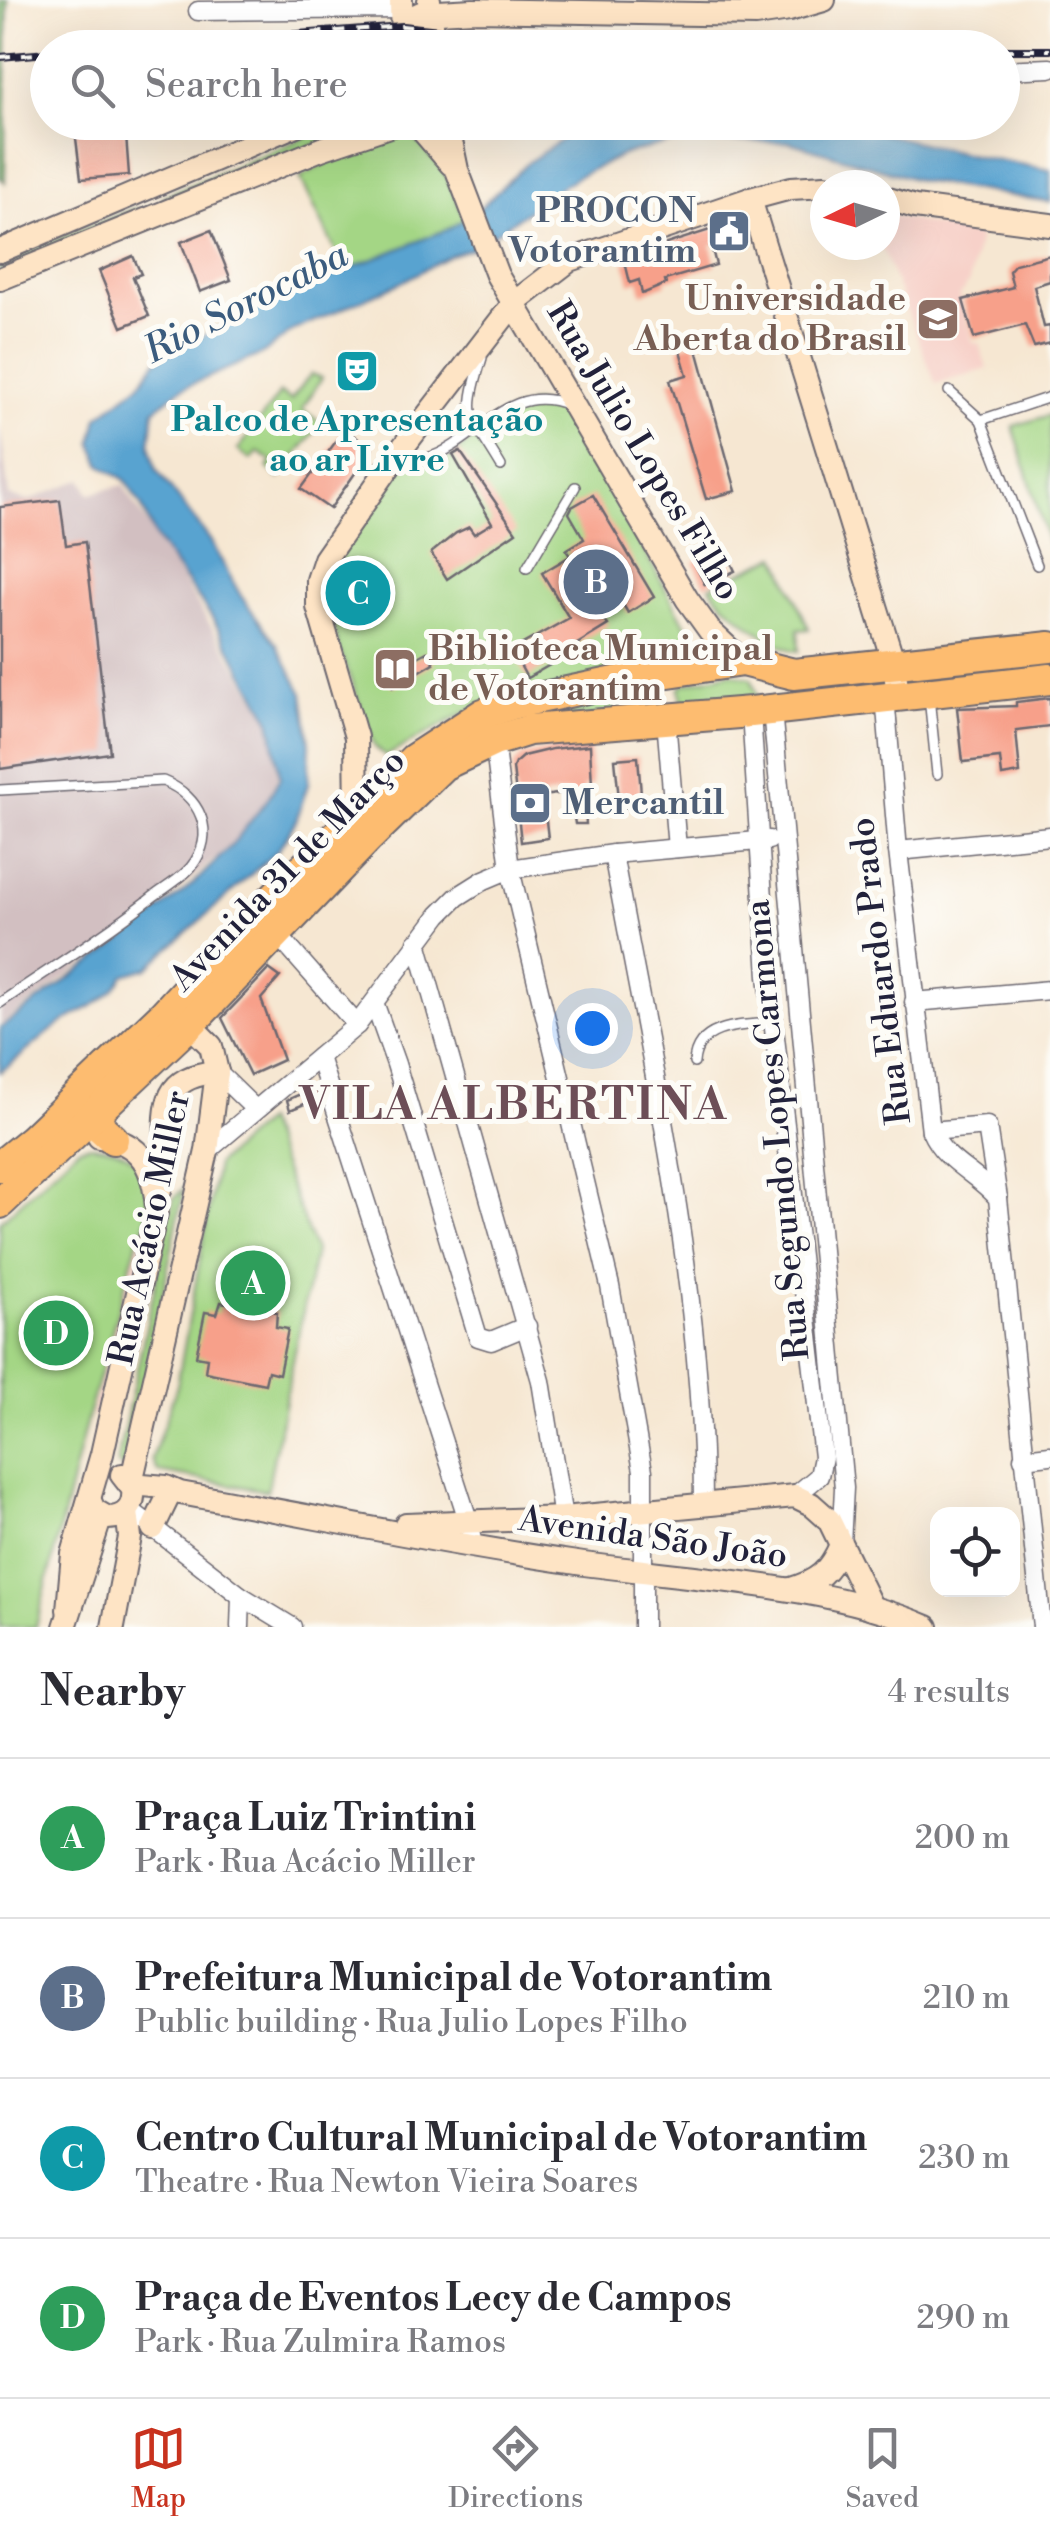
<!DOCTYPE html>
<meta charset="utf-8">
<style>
:root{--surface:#fff;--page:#f2f2f3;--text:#2b2b33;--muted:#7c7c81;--line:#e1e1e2;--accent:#c8321e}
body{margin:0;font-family:"Libre Bodoni",serif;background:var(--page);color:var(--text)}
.controls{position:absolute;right:30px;bottom:30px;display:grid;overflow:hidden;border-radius:20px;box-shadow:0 10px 40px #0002}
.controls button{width:90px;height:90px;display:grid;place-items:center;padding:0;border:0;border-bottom:2px solid var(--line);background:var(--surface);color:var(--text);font:50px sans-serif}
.compass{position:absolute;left:810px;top:170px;width:90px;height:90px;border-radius:50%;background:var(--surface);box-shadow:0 10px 40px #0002;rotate:265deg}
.you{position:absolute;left:592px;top:1028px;width:35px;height:35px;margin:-25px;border:8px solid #fff;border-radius:50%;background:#1a73e8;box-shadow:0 0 0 15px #1a73e833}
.badge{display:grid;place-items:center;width:65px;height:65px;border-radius:50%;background:var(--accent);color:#fff;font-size:32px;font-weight:700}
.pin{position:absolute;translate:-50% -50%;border:5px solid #fff;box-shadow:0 2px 10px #0006}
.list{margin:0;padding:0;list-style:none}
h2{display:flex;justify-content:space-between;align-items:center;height:130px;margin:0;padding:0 40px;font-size:42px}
h2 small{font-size:32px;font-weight:400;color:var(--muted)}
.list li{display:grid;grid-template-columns:65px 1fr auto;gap:30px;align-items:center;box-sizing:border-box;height:160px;padding:0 40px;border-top:2px solid var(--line)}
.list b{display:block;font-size:38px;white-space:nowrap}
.list p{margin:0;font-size:32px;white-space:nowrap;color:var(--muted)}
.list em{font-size:32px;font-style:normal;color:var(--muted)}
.icon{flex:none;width:55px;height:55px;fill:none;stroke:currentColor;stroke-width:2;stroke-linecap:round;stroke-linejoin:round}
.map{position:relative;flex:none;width:1050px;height:1627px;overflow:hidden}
.search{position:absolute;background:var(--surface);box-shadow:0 10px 40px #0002;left:30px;right:30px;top:30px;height:110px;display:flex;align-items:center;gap:25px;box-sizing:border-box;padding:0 35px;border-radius:55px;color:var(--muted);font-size:38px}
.sheet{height:770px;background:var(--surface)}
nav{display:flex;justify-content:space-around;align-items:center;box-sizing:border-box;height:140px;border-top:2px solid var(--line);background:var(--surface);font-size:28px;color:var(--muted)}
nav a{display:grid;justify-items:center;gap:5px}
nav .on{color:var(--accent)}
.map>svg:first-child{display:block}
.built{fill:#f7d1c9}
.industrial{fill:#d2bfc1}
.green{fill:#a4d685;stroke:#637c60;stroke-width:2.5}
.forest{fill:#83b772;stroke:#526c56;stroke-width:2.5}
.water{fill:#59a3d0;stroke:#3e6286;stroke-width:2.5}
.building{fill:#f7a08a}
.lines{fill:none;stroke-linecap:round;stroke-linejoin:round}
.lane-casing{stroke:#6c6770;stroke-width:12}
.street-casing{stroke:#6c6770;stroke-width:21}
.secondary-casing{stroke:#6c6770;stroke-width:26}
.highway-casing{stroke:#6c6770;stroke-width:34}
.lane{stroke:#fff;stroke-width:9}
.street{stroke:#fff;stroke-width:18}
.secondary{stroke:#fee4c5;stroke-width:22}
.highway{stroke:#fdbc6f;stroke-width:30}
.rail-casing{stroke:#22223b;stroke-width:8}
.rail{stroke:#fdfcf7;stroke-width:4;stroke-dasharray:11;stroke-linecap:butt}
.labels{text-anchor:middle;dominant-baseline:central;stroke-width:10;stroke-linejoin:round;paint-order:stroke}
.service-label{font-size:35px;font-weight:bold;fill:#4e5e75;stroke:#fdfcf7;text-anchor:end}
.education-label{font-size:35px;font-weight:bold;fill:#785e54;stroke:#fdfcf7;text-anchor:end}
.culture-label{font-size:35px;font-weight:bold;fill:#0d838f;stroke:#fdfcf7}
.street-label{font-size:35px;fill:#22223b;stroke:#fdfcf7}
.water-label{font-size:38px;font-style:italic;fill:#3b5c7e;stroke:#fdfcf7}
.district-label{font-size:45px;font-weight:bold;letter-spacing:2.5px;fill:#6d4e57;stroke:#fdfcf7}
</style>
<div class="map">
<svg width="1050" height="1627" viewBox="0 0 1050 1627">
<rect width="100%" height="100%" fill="#fdfcf7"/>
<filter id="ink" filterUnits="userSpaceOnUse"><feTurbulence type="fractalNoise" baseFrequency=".01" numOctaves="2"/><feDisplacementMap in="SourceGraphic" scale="20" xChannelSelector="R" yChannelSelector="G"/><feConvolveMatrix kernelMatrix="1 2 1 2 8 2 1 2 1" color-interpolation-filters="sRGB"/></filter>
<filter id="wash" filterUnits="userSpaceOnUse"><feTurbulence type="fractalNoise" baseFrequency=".0048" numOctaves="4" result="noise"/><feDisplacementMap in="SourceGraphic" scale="40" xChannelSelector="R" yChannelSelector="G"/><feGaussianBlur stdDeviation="2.25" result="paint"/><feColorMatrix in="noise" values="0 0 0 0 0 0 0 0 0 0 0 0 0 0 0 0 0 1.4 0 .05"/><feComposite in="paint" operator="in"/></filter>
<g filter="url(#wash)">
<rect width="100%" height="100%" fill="#f6e7d2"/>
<g class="built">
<polygon points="885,214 979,236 969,282 959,296 973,343 979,343 987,369 936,384 881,245 885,245"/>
<polygon points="143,1237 104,1416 92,1417 134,1240"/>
</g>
<polygon class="industrial" points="0,425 9,496 28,501 82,479 90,494 123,485 269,719 278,776 266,799 231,844 143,921 0,1025"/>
<g class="green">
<polygon points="339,123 376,123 162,201 164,196"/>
<polygon points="405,128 445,172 465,219 451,228 345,271 300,177 349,151"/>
<polygon points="136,208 140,212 0,272 0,261"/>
<polygon points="311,374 322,378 302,409 321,423 279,478 268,468 272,461 258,452 251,460 238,450 280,393 291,400"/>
<polygon points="532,403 552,407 570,418 694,640 692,650 686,655 468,711 386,756 375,747 339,648 326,594 332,563 404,463 423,464 445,460 508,413"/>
<polygon points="1050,415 1050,549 1013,426"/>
<path d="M 777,556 L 809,629 L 798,630 L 799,651 C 779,652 718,604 710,586 Z"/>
<polygon points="730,673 751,678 759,699 683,703 679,689 684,684"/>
<polygon points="666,678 659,692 660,712 460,733"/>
<polygon points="265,1121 315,1251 267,1491 158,1472 152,1459 177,1386 217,1164"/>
<path d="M 90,1145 C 103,1146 117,1148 129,1156 C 154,1174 154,1216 138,1239 L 85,1427 L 36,1627 L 0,1627 L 0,1222 L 78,1148 Z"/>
<polygon points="184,1188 128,1464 124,1470 117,1462 174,1198"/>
</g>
<polygon class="forest" points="0,0 8,0 5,182 0,177"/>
<path class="water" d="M 587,123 L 836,123 L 977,156 L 1050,170 L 1050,202 L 921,181 L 789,142 L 678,141 L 625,154 L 574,178 L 476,247 L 451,255 L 400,283 L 292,331 L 264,353 L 181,389 L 154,410 L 150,445 L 156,469 L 210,540 L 241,596 L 277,645 L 303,694 L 310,744 L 308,784 L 296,821 L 278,850 L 148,968 L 124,975 C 106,1007 83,1007 56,1027 C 37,1041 20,1059 0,1072 L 0,1028 L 119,943 L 194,883 L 231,846 L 267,800 L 280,777 L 270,719 L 211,616 L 156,539 L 141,505 L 125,480 L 101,465 L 92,443 L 98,417 L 139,385 L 157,360 L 178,348 L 299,289 L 451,228 L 482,206 L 527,163 Z"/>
<g id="blocks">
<g class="building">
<polygon points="74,122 125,122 129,175 81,179"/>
<polygon points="741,220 746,235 711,245 716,265 665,280 666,284 642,294 639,280 630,283 625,262 634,260 634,257 667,249 666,244"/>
<polygon points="211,230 231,280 200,292 181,242"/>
<polygon points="1050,255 1050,281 1034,286 1044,327 1050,326 1050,343 1034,347 1025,325 974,338 963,300 1013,287 1009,271 1015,264"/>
<polygon points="133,256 141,274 133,277 149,316 122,327 99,271"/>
<polygon points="695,342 736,491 706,499 670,380 687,375 679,347"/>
<circle cx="357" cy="370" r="13"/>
<polygon points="345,429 372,449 330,509 301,489"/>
<polygon points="460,451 516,532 447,579 431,553 456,533 469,527 474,534 492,523 453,455"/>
<polygon points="593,495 654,597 628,613 621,601 600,613 608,625 574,646 576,650 527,678 512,650 569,618 542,573 570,556 566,550 584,539 569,513 572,507"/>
<polygon points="60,500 66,545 85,542 110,753 0,769 0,507"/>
<polygon points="724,548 735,571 705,585 694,562"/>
<polygon points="353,572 369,574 362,616 348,613"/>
<polygon points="407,652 412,660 427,652 434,663 393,687 381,667"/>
<polygon points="1050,698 1050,726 1016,730 1020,773 1002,776 1000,758 963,762 957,708 1016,706 1016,702"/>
<polygon points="590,745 592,786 583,786 586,824 575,824 570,792 543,796 548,838 521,842 513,768 515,763 523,756 552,749"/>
<polygon points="638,757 642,806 620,809 615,759"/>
<polygon points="269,969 280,977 261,999 283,1060 250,1075 222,1018"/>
<polygon points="316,1087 319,1098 290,1110 287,1100"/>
<polygon points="221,1302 277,1312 276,1327 288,1329 279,1374 268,1371 265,1384 205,1372 207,1358 196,1356 205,1312 217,1314"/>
</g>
</g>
</g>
<g filter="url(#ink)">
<use href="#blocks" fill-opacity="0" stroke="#6c6770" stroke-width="2.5"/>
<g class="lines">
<g class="lane-casing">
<g id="lane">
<path d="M 482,358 C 463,420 470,414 501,466"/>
<polyline points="949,391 981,420"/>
<path d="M 396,459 C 407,460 418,461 428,458 C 478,442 509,380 568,405"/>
<polyline points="1037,565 981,420 1050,397"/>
<polyline points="527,568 575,487"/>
<polyline points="929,697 937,774"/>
<path d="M 0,790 L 163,781 C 200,796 218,833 191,867 C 182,878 166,887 154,896 C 105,935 51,968 0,1003"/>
<path d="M 694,1063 C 696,1024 743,1025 774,1023"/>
</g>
</g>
<g class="street-casing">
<g id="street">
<polyline points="198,11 401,9"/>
<polyline points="433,43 520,48"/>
<polyline points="1002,70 1050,68"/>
<path d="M 885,696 L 898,851 L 931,1131 C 944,1162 977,1173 998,1198 L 1042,1627"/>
<polyline points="772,710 844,1488 841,1544"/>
<polyline points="751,712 768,976 823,1457 819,1476 795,1496"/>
<polyline points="666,720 677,848"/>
<polyline points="494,741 510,869 610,1286 643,1471 643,1627"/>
<polyline points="898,851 1050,836"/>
<path d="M 613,854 C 652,1069 703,1286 703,1505"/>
<polyline points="276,933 357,1025"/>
<polyline points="417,942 541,1381 563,1518"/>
<polyline points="914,1002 1050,990"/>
<polyline points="375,1005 396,1064 478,1337 491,1341 527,1326"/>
<polyline points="319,1057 469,1523 473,1548"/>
<polyline points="217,1072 255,1109"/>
<polyline points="931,1131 987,1126 998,1198"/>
<polyline points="207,1151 357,1025 439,915 457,897 484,880 510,869 613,854 769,840"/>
<polyline points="1023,1458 1050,1455"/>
<polyline points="129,1509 241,1596 292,1627"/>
<polyline points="240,1627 241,1596"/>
</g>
</g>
<g class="secondary-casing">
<g id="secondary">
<polyline points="401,0 402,48"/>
<polyline points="429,0 433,48"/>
<polyline points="402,22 421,13 473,10 755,15 789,10 824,0"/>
<polyline points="415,122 451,164"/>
<polyline points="447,122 457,170 497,275 687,599 710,631 742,661"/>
<polyline points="885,198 915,207 1050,225"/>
<polyline points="750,199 894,664 898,695"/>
<polyline points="0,251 303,122"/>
<polyline points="0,279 321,149 401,122"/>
<polyline points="357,815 356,737 318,607 318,580 325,559 400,451 514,303 570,260 750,199 791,188 825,186"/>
<path d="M 160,1190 C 162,1177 166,1164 166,1151 C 165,1106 162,1076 217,1072"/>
<polyline points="131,1483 207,1151 217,1072 211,1046 180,1015"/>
<path d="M 131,1484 L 166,1487 L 180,1493 C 312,1516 444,1544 577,1563 C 684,1578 829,1584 927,1627"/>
<path d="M 90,1501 L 94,1510 L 108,1518 C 125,1518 135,1507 133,1489 L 122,1475"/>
<polyline points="406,1524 563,1518 795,1496 811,1504 829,1520 872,1608"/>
<polyline points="153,1528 169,1495"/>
<path d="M 791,1589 C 818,1581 829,1572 841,1545"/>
<path d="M 68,1610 L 73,1554 L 102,1454 L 157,1208 C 154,1170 143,1141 99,1137"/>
<polyline points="65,1627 101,1516"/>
<polyline points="113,1627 130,1537 127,1512"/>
</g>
</g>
<g class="highway-casing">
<g id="highway">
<polyline points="91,1097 101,1128 113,1139"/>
<polyline points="0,1166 32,1140 164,1014 250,921 414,759 483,714 515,703 649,675 742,661 794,674 1050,647"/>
<polyline points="0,1203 191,1023 368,838 443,765 494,741 529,730 751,712 1050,679"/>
</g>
</g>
<use href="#lane" class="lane"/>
<use href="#street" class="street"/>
<use href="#secondary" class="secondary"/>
<use href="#highway" class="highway"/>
<g class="rail-casing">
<g id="rail">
<polyline points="115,48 402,26 505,37 713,48"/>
<polyline points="1002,50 1050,50"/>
<polyline points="0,57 48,53"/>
</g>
</g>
<use href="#rail" class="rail"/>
</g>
</g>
<defs>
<g id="civic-square" transform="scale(2.25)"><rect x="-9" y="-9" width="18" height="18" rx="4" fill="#5c6f8a" stroke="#fdfcf7"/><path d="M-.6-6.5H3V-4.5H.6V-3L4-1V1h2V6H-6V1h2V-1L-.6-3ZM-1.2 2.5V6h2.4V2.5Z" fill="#fff"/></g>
<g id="university-square" transform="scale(2.25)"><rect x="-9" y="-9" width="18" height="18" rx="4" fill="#8d6e63" stroke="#fdfcf7"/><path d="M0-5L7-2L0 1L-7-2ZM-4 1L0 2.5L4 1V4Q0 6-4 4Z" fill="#fff"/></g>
<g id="theatre-square" transform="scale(2.25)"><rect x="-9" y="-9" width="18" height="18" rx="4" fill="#0f9aa8" stroke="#fdfcf7"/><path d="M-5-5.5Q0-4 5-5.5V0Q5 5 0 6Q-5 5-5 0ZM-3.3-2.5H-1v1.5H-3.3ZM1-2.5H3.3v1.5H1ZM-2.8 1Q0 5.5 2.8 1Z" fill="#fff"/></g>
<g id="library-square" transform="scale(2.25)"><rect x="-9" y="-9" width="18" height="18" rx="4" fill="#8d6e63" stroke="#fdfcf7"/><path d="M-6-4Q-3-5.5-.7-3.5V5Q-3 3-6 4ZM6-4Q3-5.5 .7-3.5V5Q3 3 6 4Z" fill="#fff"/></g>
<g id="bank-square" transform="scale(2.25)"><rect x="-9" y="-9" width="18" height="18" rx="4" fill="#5c6f8a" stroke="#fdfcf7"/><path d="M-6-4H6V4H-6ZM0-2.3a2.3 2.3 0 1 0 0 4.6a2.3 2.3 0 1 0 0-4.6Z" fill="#fff"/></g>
</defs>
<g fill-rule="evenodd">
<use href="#civic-square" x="729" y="231"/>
<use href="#university-square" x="938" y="319"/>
<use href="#theatre-square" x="357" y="371"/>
<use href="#library-square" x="395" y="669"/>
<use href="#bank-square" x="530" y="803"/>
</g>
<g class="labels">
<g class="service-label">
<text x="696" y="211">PROCON<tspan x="696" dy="40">Votorantim</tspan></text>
<text x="562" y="803" text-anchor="start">Mercantil</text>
</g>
<g class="education-label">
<text x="906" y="299">Universidade<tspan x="906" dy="40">Aberta do Brasil</tspan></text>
<text x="428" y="649" text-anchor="start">Biblioteca Municipal<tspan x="428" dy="40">de Votorantim</tspan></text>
</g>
<g class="culture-label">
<text x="357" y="420">Palco de Apresentação<tspan x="357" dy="40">ao ar Livre</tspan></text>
</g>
<g class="street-label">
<text transform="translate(643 451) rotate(59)">Rua Julio Lopes Filho</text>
<text transform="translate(288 870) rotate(-46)">Avenida 31 de Março</text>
<text transform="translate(881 971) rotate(-97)">Rua Eduardo Prado</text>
<text transform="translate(778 1130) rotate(-95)">Rua Segundo Lopes Carmona</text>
<text transform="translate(150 1228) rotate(-78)">Rua Acácio Miller</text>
<text transform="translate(653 1538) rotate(8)">Avenida São João</text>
</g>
<g class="water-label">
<text transform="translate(246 303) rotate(-27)">Rio Sorocaba</text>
</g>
<g class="district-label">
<text x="514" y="1105">VILA ALBERTINA</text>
</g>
</g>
</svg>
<div class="controls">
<button><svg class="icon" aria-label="locate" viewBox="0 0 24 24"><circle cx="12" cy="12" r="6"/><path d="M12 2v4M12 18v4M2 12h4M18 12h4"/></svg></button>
</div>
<svg class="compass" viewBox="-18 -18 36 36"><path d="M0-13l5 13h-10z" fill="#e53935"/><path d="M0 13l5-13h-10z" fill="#7c7c81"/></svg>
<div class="you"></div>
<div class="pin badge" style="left:253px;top:1283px;background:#2e9e5b">A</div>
<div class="pin badge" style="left:596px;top:582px;background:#5c6f8a">B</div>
<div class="pin badge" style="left:358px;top:593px;background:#0f9aa8">C</div>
<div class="pin badge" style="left:56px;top:1333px;background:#2e9e5b">D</div>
<div class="search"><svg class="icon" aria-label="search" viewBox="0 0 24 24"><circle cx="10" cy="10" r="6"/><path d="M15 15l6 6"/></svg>Search here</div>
</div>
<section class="sheet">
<h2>Nearby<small>4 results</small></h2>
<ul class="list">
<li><span class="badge" style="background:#2e9e5b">A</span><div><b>Praça Luiz Trintini</b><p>Park · Rua Acácio Miller</p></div><em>200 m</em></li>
<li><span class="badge" style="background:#5c6f8a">B</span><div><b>Prefeitura Municipal de Votorantim</b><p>Public building · Rua Julio Lopes Filho</p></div><em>210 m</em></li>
<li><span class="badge" style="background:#0f9aa8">C</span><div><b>Centro Cultural Municipal de Votorantim</b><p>Theatre · Rua Newton Vieira Soares</p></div><em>230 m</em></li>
<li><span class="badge" style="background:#2e9e5b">D</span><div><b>Praça de Eventos Lecy de Campos</b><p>Park · Rua Zulmira Ramos</p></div><em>290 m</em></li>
</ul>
</section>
<nav>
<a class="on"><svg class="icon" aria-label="map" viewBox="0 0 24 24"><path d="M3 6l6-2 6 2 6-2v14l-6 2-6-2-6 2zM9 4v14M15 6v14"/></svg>Map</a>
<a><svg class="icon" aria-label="directions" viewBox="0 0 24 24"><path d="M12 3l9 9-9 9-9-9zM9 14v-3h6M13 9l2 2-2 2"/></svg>Directions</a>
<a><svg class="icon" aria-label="saved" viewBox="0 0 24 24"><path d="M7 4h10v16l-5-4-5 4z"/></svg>Saved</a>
</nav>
